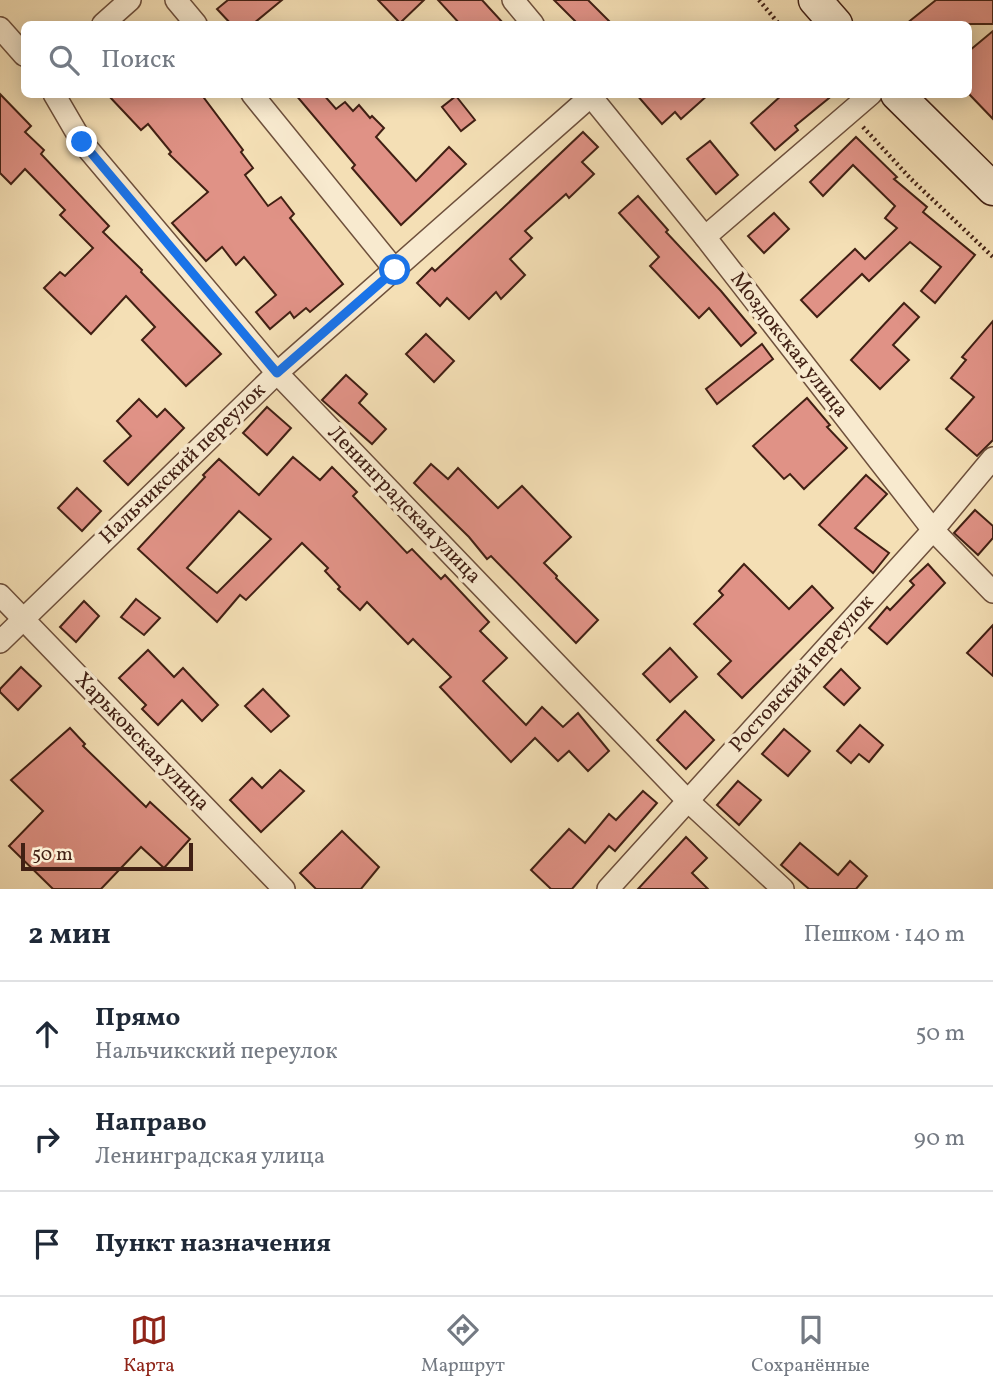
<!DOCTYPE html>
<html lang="ru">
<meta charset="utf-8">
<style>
:root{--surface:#fff;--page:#f2f2f3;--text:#1f2937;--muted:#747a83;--line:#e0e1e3;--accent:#8f2418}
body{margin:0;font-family:Vollkorn,serif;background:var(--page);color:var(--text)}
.scale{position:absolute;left:21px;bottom:18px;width:172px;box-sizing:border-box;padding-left:7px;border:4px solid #412014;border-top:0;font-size:19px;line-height:24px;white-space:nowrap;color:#412014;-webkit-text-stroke:5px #f8eacf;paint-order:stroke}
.stop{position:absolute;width:21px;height:21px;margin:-16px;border:5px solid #1a73e8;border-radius:50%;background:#fff}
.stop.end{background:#1a73e8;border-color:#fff;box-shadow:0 2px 7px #0008}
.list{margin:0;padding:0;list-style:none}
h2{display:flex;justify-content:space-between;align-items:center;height:91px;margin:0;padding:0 28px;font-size:30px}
h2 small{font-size:23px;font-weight:400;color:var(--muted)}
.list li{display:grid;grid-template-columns:46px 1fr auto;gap:21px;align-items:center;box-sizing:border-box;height:105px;padding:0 28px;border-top:2px solid var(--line)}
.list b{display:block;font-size:26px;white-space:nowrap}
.list p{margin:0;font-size:23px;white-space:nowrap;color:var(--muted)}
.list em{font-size:23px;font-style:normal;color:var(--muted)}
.icon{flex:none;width:38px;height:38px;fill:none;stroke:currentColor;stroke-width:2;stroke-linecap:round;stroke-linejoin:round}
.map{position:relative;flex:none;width:993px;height:889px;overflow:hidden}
.search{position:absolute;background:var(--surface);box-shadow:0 4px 18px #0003;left:21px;right:21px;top:21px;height:77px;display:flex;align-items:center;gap:18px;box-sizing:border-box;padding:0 24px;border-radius:10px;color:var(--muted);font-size:26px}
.sheet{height:406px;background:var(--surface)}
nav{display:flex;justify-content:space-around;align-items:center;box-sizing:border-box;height:98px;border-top:2px solid var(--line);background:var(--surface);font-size:19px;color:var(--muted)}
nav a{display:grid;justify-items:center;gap:4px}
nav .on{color:var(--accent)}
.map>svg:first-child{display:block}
.building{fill:#e09286;stroke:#412014;stroke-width:2;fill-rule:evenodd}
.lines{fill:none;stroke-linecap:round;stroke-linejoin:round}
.minor-casing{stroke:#6e503c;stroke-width:24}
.secondary-casing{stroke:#412014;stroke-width:35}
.path{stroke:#412014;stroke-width:4.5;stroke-dasharray:2 3.5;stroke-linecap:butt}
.minor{stroke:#f8eacf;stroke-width:21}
.secondary{stroke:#f8eacf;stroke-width:32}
.route{stroke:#1a73e8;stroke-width:9}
.labels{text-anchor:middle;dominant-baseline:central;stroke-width:7;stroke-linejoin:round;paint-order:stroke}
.street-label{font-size:21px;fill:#412014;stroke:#f8eacf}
</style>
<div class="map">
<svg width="993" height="889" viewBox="0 0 993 889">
<rect width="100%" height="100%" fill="#f4dfb5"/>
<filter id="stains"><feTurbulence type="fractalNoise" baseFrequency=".00286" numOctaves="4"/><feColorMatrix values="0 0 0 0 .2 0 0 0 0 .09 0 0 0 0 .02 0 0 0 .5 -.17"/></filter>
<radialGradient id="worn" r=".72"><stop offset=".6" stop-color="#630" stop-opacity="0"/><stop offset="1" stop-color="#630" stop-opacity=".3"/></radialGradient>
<g class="building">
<polygon points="228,0 282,0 253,24 231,24 217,9"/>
<polygon points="378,0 424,0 400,23"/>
<polygon points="438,0 482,0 504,24 460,24"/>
<polygon points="554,0 588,0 612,24 578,24"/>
<polygon points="936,0 993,0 993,24 906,24"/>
<polygon points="993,31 993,119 969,94 969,51"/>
<polygon points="0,94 31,126 25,132 44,150 41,154 109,226 103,232 142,270 141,272 221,354 186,386 142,340 155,327 126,296 91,334 44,288 60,272 65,276 93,248 60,215 65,210 25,169 11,184 0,173"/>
<polygon points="107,94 201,94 243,150 241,152 253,168 245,175 268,206 281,197 294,214 290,218 343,284 310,312 306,308 294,318 290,312 270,329 256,312 276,295 244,257 236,265 222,247 206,261 172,223 208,192 169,154 171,152 148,124 141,130"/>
<polygon points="295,94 323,94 336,109 345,102 353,111 359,105 370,118 372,116 384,128 376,137 416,181 449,147 466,164 401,225 352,168 355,165"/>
<polygon points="636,94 709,94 681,119 675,112 662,124"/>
<polygon points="783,94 834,94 795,126 798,130 775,150 751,123"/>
<polygon points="456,96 475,120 461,131 442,107"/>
<polygon points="583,132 598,147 582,162 594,174 569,198 566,194 525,231 532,238 510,259 525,275 501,299 496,292 469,319 447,298 440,306 417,283 432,268 435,271 503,208"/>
<polygon points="856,137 897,177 894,179 927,207 923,212 975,255 935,303 921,291 941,267 910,242 869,281 862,274 817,317 801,300 855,249 865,259 897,228 885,218 895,206 853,165 823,196 810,182"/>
<polygon points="710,141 738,175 716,194 687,159"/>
<polygon points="638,196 668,230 666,232 721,291 756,333 741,346 709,308 699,318 650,266 659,257 619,213"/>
<polygon points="774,213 789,229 764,253 748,236"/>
<polygon points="904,303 919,317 893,345 909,360 880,389 851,360"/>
<polygon points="993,321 993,440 977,456 946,429 974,397 951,378 966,360 962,357"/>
<polygon points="426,334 454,361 434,382 406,354"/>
<polygon points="762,344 773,359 717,404 706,389"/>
<polygon points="346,375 367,394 359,403 386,429 372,444 322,400"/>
<polygon points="807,398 830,425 827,427 847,448 804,489 790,474 784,479 753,446"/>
<polygon points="139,399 157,417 165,409 184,428 128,485 104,461 131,436 117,421"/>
<polygon points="267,407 291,428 267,455 243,433"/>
<path d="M 293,457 L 320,480 L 332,467 L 357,492 L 353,496 L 407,553 L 412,549 L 441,579 L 445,575 L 489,622 L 480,631 L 507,658 L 483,681 L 526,725 L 542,707 L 563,727 L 578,713 L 609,751 L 588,771 L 569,751 L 558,761 L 535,738 L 511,762 L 440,687 L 451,677 L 413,639 L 408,644 L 367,602 L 360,610 L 338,589 L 340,587 L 325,571 L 328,568 L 302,543 L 246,600 L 240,595 L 217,622 L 138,549 L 205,477 L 203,475 L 219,459 L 259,495 ZM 239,511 L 271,539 L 217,593 L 187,568 Z"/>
<polygon points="431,464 448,479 458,468 498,508 522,486 571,537 544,563 557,576 556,578 598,620 576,643 491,556 487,559 469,537 414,483"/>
<polygon points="866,475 887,494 855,528 889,553 873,573 819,525"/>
<polygon points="77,488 101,511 82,531 58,508"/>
<polygon points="975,510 993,526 993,538 978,555 954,533"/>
<polygon points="744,564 789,609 812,586 833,608 742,698 718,674 731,661 694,624 723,595 719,591"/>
<polygon points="928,564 945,583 887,644 869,628 887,607 890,610 914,585 910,581"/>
<polygon points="136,599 160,618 144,635 121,617"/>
<polygon points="84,601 99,616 76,642 60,627"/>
<polygon points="993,625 993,676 967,653"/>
<polygon points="670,648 697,677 670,702 643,674"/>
<polygon points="148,650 174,677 183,668 218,705 202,721 182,700 158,725 142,709 146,705 119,678"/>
<polygon points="21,667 41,686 18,710 0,692 0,689"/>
<polygon points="841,669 860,688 844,705 824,687"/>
<polygon points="263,689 289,716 271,732 245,706"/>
<polygon points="685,711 714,740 686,769 657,740"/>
<polygon points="860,725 883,745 869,762 859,754 851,763 837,751"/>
<polygon points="70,728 85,744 83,746 146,807 150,802 190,839 164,868 141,847 101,889 53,889 9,846 43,811 11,780"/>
<polygon points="784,729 810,751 788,776 762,754"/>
<polygon points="280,770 304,791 261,832 230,800 252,778 262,788"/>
<polygon points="738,781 761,800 739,825 717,805"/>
<polygon points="643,791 657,803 615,851 609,846 572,889 551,889 531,870 569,829 585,843 609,814 616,820"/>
<polygon points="342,831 379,867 361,889 316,889 300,873"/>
<polygon points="686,837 707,858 692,873 708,889 638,889"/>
<polygon points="800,843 838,875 850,861 867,876 856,889 809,889 781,865"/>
</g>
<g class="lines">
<g class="minor-casing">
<g id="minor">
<polyline points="176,0 196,24"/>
<polyline points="513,0 533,24"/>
<polyline points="103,24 130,0"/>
<polyline points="0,28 24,55"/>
<polyline points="54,94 82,142 277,373 687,800 783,889"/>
<polyline points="252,94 395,270"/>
<polyline points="589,94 705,237 933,530 993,592"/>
<polyline points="705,237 871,94"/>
<polyline points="0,595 284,889"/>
<polyline points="0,642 277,373 591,96"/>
<polyline points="608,889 933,530 993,458"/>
</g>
</g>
<g class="secondary-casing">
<g id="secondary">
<polyline points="815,0 836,24"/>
<polyline points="897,94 993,189"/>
</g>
</g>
<g class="path">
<polyline points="759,0 779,24"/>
<polyline points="863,127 911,179 993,257"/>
</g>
<use href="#minor" class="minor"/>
<use href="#secondary" class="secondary"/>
</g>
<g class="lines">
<polyline class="route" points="82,142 277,373 395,270"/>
</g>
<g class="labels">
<g class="street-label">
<text transform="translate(789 345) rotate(52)">Моздокская улица</text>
<text transform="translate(183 464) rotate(-44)">Нальчикский переулок</text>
<text transform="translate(404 505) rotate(46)">Ленинградская улица</text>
<text transform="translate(802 674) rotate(-48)">Ростовский переулок</text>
<text transform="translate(142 742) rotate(46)">Харьковская улица</text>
</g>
</g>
<rect width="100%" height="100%" filter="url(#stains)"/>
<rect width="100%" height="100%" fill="url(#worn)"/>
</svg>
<div class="scale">50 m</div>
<div class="stop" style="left:395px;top:270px"></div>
<div class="stop end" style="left:82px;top:142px"></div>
<div class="search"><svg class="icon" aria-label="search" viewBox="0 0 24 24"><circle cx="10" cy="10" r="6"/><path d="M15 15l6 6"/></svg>Поиск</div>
</div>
<section class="sheet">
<h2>2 мин<small>Пешком · 140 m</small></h2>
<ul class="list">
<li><svg class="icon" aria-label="ahead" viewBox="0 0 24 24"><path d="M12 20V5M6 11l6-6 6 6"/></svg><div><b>Прямо</b><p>Нальчикский переулок</p></div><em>50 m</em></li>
<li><svg class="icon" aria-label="right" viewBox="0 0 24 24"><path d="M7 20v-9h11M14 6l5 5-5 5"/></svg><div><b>Направо</b><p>Ленинградская улица</p></div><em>90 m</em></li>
<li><svg class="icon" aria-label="arrive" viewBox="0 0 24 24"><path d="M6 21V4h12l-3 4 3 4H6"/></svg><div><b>Пункт назначения</b></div></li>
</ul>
</section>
<nav>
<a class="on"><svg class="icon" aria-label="map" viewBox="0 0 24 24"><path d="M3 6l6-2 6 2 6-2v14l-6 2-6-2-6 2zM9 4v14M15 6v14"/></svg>Карта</a>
<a><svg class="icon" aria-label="directions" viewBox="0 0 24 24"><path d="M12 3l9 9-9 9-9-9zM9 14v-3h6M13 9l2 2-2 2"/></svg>Маршрут</a>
<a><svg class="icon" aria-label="saved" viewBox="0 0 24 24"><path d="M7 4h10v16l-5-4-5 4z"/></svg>Сохранённые</a>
</nav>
